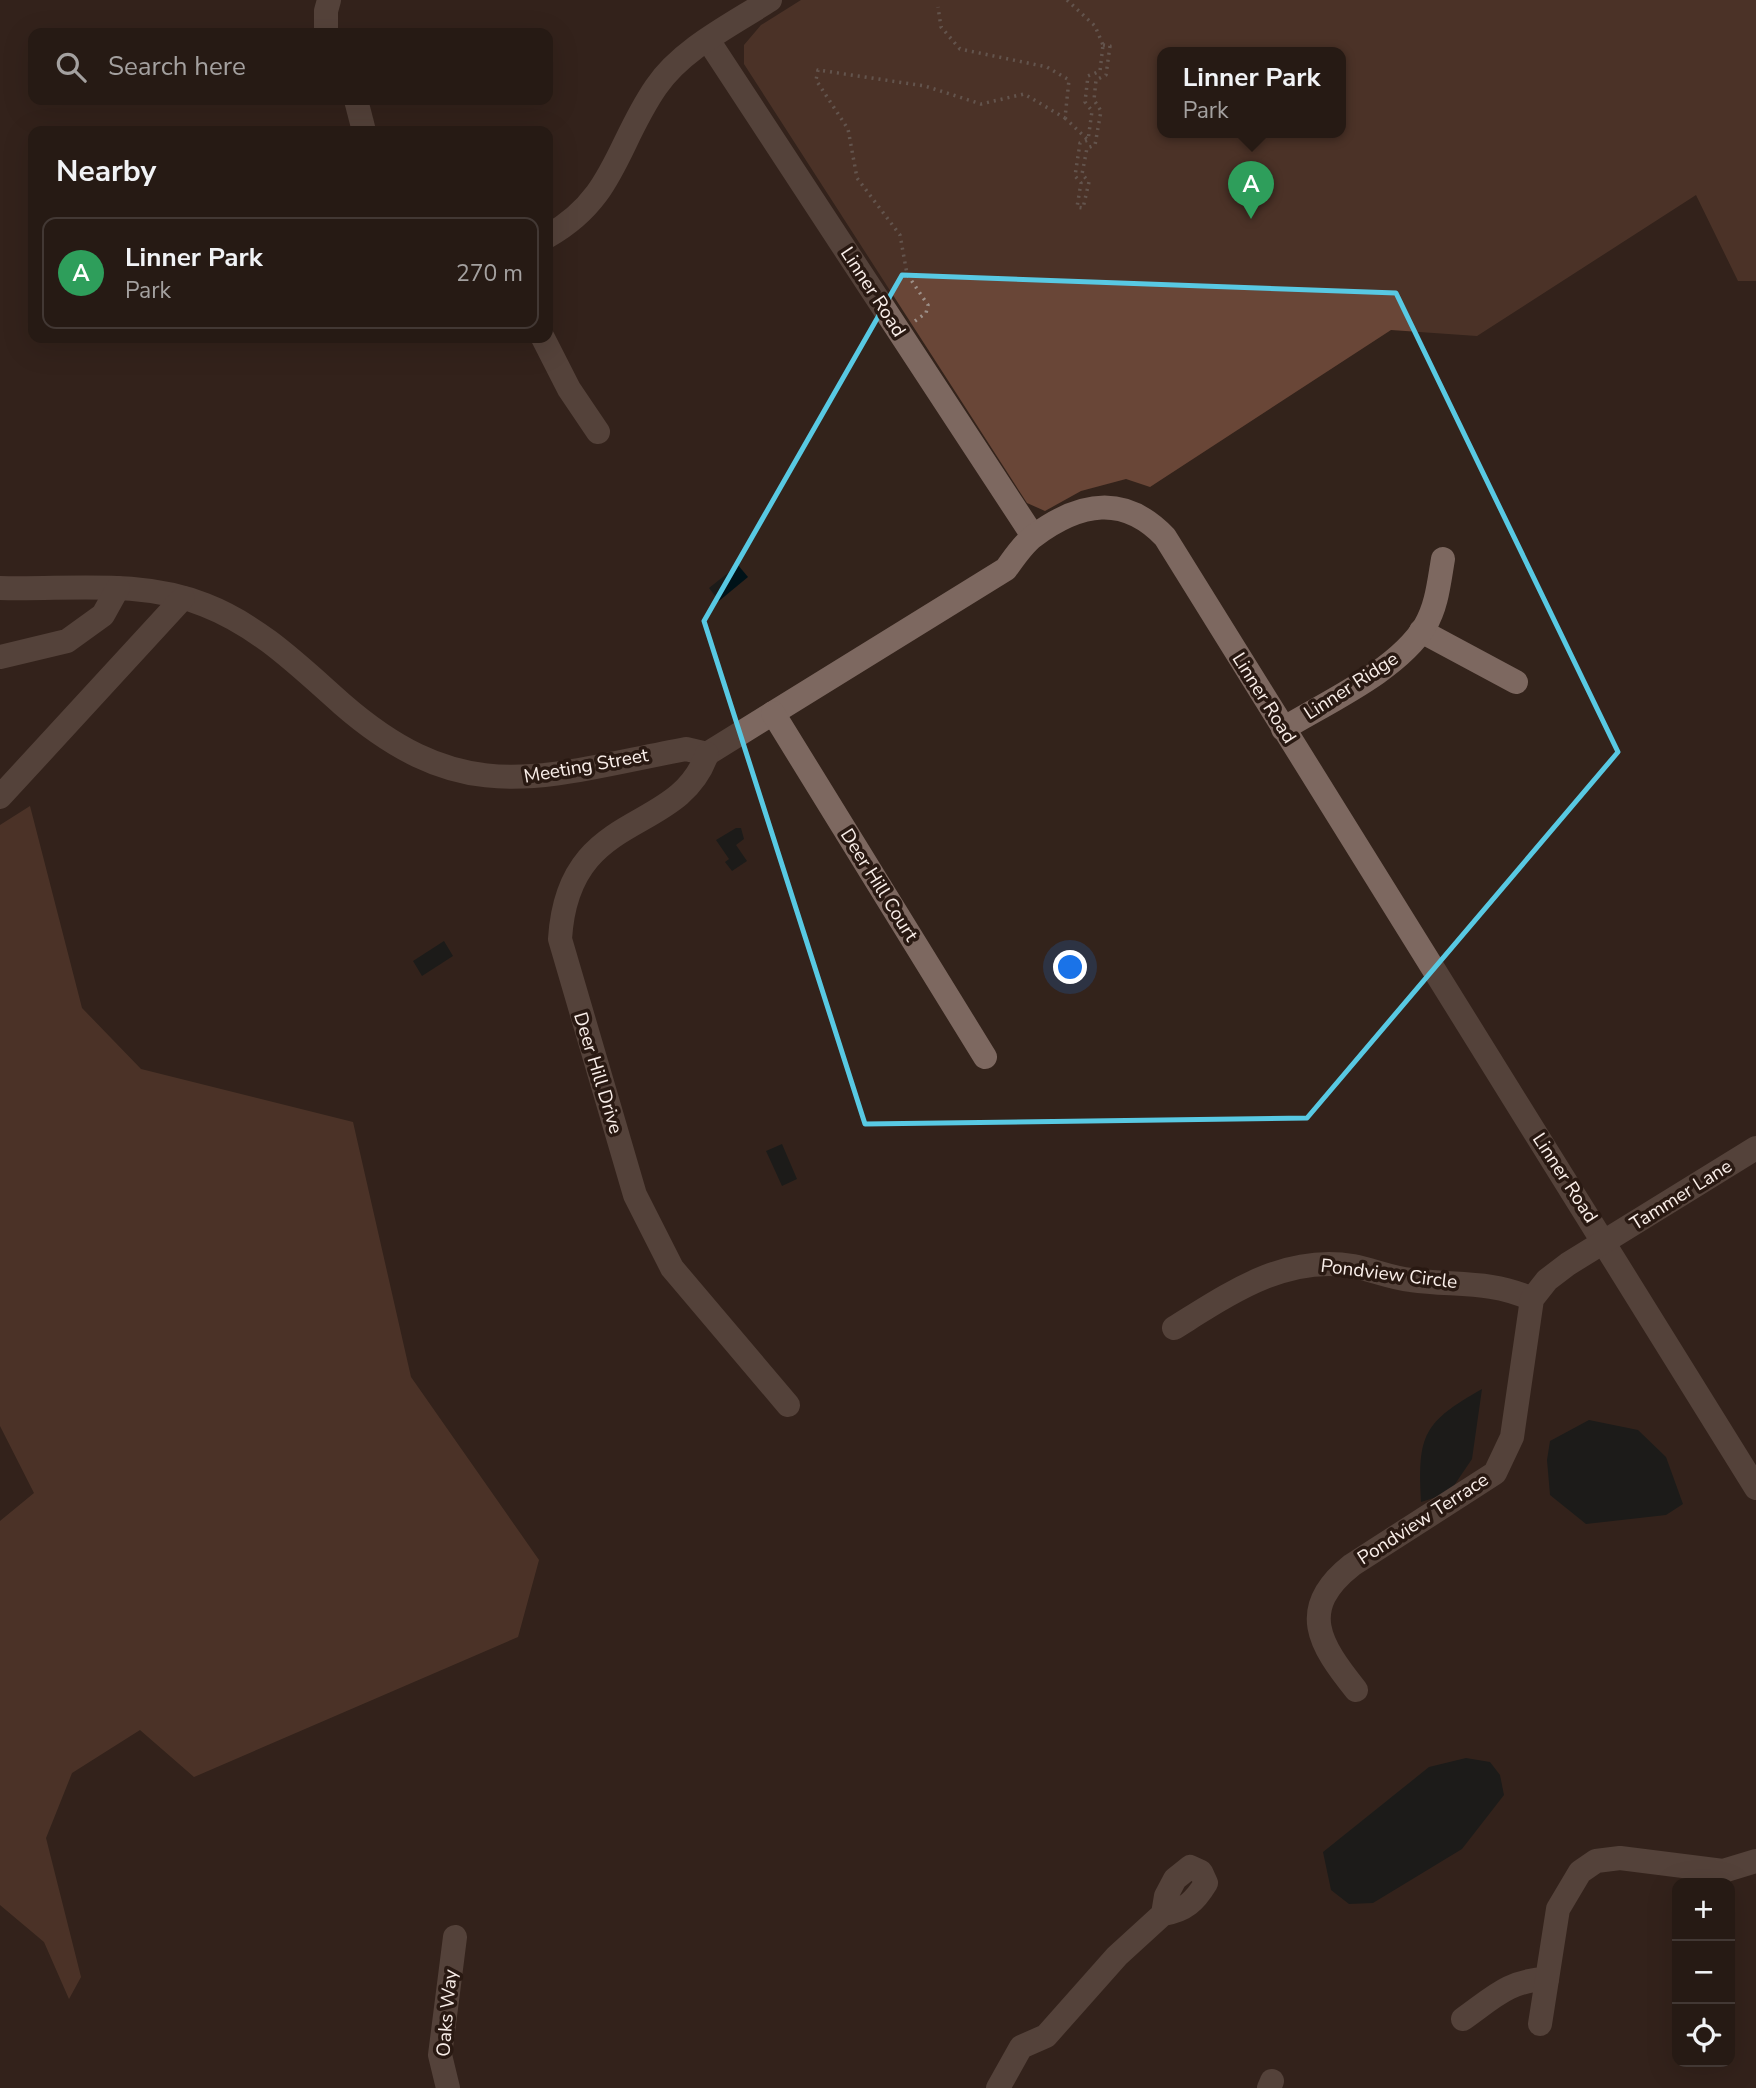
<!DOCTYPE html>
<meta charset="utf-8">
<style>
:root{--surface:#261a14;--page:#322722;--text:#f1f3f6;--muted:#a4a1a0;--line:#423834;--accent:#db2777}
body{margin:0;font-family:"Nunito Sans",sans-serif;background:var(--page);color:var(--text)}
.controls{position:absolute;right:21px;bottom:21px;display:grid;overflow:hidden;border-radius:14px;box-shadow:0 7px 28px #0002}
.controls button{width:63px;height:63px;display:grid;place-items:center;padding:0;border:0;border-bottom:2px solid var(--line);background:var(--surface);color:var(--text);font:35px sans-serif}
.you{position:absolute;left:1071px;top:968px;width:24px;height:24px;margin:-18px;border:5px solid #fff;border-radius:50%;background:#1a73e8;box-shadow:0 0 0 10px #1a73e833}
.badge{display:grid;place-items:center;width:46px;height:46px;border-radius:50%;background:var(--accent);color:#fff;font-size:23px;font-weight:700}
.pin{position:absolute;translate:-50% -58px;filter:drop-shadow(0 2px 4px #0008)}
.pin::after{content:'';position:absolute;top:37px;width:24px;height:21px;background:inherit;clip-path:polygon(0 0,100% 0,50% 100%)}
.popup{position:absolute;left:1157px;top:47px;width:189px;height:91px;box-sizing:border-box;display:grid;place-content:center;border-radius:14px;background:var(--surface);filter:drop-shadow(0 2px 5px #0005);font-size:23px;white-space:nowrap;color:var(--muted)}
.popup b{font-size:26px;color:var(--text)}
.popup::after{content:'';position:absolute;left:50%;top:100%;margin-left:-14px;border:14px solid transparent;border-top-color:var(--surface)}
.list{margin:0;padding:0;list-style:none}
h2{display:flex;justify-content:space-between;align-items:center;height:91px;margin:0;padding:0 28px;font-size:30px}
h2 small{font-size:23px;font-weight:400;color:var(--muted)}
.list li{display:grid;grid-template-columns:46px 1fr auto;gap:21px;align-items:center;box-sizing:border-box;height:112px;margin:0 14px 14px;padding:0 14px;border:2px solid var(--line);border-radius:14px}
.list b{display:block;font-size:26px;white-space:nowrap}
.list p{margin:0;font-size:23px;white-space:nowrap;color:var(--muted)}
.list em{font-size:23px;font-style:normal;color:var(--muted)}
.icon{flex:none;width:38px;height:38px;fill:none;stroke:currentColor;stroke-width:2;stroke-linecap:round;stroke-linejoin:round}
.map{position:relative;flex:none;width:1756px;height:2088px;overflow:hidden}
.search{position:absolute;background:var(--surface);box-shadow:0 7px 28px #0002;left:28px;top:28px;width:525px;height:77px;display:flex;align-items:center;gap:18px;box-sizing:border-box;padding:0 24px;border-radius:14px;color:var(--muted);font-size:26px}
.panel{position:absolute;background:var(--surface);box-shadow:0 7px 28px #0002;left:28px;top:126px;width:525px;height:217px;border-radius:14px}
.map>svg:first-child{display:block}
.green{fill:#694637;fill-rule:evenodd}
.water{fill:#001218}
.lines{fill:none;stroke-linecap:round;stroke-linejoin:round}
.path{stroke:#9d9089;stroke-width:3.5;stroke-dasharray:2 5;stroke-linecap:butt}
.minor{stroke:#7d6860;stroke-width:24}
.marked{fill:none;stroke:#58c9e3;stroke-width:5;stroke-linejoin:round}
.labels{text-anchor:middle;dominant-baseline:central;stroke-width:7;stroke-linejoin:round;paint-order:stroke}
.street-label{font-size:19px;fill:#f9eee9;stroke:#291912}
</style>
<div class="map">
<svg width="1756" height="2088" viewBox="0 0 1756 2088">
<rect width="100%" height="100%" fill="#33231b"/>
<g class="green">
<path d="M 801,0 L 1756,0 L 1756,281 L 1738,281 L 1696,195 L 1477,336 L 1391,330 L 1150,487 L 1126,479 L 1081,491 L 1045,511 L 1027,503 L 744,64 L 744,45 L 761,25 ZM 1162,53 L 1340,53 L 1340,133 L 1162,133 Z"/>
<polygon points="30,806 82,1008 141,1069 353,1122 411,1377 539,1560 518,1637 194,1777 140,1730 72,1773 46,1838 81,1977 69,1999 44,1942 0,1905 0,1521 34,1493 0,1426 0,825"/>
</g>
<g class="water">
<polygon points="738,565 748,577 719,601 709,588"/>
<polygon points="736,828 741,828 744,839 736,845 747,861 732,871 725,862 729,859 716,840"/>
<polygon points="444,941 453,956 422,976 413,961"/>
<polygon points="782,1144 797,1179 782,1186 766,1151"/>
<path d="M 1482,1389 L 1472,1459 L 1449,1493 L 1421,1502 C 1417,1434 1424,1422 1482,1389 Z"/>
<polygon points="1589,1420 1638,1430 1666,1457 1683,1504 1666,1515 1586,1524 1550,1495 1547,1460 1550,1441"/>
<polygon points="1466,1758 1490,1762 1500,1775 1504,1795 1462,1849 1373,1903 1349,1904 1331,1890 1323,1852 1429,1767"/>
</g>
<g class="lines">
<g class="path">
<polyline points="1067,0 1095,26 1103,45"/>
<polygon points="1103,45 1110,46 1106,75 1096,80 1094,100 1101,111 1095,145 1087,148 1082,174 1089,182 1083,208 1077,207 1081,183 1075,176 1080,143 1088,140 1092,111 1085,102 1088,76 1100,71"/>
<polyline points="1065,118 1088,140"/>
<polyline points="915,321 926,313 928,305 907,274 900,235 857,178 848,129 816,80 818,70 925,86 981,104 1024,94 1065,118 1069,80 1047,67 960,49 941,27 938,7"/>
</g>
<g class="minor">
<polyline points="326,33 326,11 329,0"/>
<polyline points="708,40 1033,536"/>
<polyline points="356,100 364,131"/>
<path d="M 548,236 C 615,198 616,145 656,87 C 682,49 731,25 770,0"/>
<polyline points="543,338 569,389 598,432"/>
<path d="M 0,588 C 69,590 140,579 205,605 C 259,626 299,666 342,704 C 465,811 542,776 686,749 L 707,754 L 1006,569 C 1014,558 1023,544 1034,536 C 1080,502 1124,494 1165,537 L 1756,1488"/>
<polyline points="1421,631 1516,682"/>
<polyline points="0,657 67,641 103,615 118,588"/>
<polyline points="773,713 985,1057"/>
<path d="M 1283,729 C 1327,702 1397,671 1425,626 C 1437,606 1439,582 1443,559"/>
<path d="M 707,754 C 678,838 568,807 560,939 L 635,1195 L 672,1268 L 788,1405"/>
<polyline points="0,797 183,598"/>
<path d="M 1174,1328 C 1229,1294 1285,1254 1353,1266 C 1373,1270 1391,1278 1411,1280 C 1455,1286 1490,1280 1532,1299"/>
<path d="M 1356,1690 C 1320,1645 1296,1609 1352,1565 L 1495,1473 L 1512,1437 L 1532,1299 L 1547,1280 L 1568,1264 L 1756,1148"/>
<path d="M 1463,2019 C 1493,1998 1509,1980 1547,1979"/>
<polyline points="1540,2024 1558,1909 1580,1872 1596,1861 1620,1858 1723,1871 1756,1861"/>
<polyline points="448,2088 440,2055 455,1937"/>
<path d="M 998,2088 L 1021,2047 L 1046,2036 L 1117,1956 L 1163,1914 L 1166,1896 L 1175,1879 L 1190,1867 L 1201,1872 L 1206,1883 C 1195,1901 1185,1911 1163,1914"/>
<polyline points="1269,2088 1272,2081"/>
</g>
</g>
<path d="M0 0H1756V2088H0ZM 902,275 L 1396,293 L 1618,752 L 1307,1118 L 865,1124 L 704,621 Z" fill="#33231b" fill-opacity=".55" fill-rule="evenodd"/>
<path class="marked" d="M 902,275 L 1396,293 L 1618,752 L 1307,1118 L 865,1124 L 704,621 Z"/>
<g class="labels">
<g class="street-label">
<text transform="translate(873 292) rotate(57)">Linner Road</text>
<text transform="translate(1351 686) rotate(-33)">Linner Ridge</text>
<text transform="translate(1264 698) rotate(58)">Linner Road</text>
<text transform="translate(586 766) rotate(-10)">Meeting Street</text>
<text transform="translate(879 885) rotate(58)">Deer Hill Court</text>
<text transform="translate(598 1073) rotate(73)">Deer Hill Drive</text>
<text transform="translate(1565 1178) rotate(57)">Linner Road</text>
<text transform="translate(1681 1195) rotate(-32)">Tammer Lane</text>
<text transform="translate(1389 1274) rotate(7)">Pondview Circle</text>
<text transform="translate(1423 1519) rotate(-33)">Pondview Terrace</text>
<text transform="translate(447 2013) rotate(-85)">Oaks Way</text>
</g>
</g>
</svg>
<div class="controls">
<button>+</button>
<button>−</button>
<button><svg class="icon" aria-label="locate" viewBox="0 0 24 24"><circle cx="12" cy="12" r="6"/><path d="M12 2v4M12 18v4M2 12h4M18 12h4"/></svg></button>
</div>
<div class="you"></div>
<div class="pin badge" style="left:1251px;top:219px;background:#2e9e5b">A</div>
<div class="popup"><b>Linner Park</b>Park</div>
<div class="search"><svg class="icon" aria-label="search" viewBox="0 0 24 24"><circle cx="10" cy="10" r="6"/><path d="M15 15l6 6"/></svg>Search here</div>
<section class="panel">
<h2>Nearby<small></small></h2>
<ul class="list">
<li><span class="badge" style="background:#2e9e5b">A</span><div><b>Linner Park</b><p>Park</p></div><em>270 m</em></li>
</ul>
</section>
</div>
